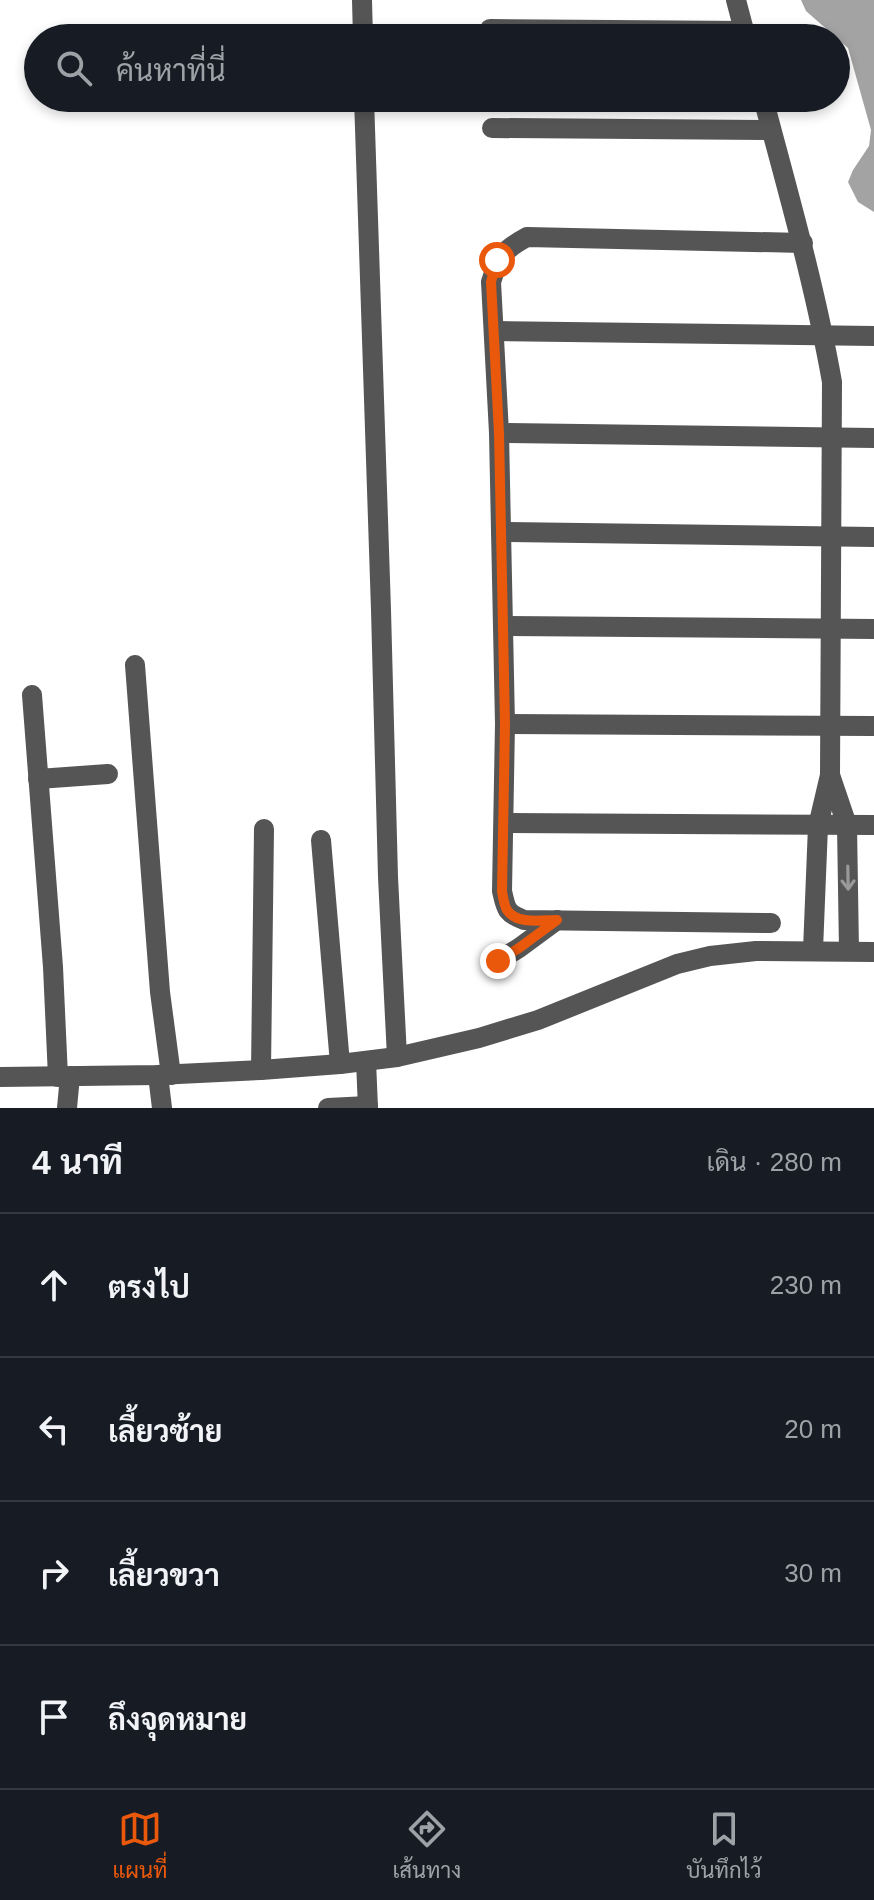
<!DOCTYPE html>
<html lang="th">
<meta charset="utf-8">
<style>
:root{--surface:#171b24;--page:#242831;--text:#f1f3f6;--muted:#9ea1a6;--line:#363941;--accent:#ea580c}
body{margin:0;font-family:Helvetica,Sarabun,sans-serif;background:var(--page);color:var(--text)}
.stop{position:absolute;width:24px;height:24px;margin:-18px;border:6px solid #ea580c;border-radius:50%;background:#fff}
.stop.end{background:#ea580c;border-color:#fff;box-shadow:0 2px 8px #0008}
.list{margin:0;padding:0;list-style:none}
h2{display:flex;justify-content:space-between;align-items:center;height:104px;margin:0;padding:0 32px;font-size:34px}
h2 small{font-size:26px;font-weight:400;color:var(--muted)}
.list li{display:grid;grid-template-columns:52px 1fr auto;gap:24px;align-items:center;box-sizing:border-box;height:144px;padding:0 32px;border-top:2px solid var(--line)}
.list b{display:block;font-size:30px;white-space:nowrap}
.list em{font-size:26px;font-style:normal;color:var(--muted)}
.icon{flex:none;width:44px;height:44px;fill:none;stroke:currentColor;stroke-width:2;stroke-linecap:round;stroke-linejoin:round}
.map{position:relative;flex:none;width:874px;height:1108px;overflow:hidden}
.search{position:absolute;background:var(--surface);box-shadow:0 4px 12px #0003;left:24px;right:24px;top:24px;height:88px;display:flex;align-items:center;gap:20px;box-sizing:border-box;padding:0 28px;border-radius:44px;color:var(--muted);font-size:30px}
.sheet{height:680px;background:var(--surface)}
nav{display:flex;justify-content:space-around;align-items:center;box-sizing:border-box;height:112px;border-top:2px solid var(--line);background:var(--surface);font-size:22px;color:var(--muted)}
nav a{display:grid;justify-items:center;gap:4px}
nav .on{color:var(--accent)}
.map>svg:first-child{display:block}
.water{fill:#a3a3a3}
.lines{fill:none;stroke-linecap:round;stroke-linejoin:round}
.minor{stroke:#555;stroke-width:20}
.oneway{stroke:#999}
.route{stroke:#ea580c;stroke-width:10}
</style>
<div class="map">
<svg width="874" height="1108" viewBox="0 0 874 1108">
<rect width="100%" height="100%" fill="#fff"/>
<polygon class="water" points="801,0 874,0 874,212 858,202 848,182 853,170 869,146 871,130 848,48 806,11"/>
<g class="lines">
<g class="minor">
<polyline points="362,0 363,38"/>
<polyline points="736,0 746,38"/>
<polyline points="490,29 745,31"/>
<polyline points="364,98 381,610 388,877 397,1057"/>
<path d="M 763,98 C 788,192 815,286 832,382 L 830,775 L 818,826 L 813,950"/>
<polyline points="492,128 771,130"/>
<polyline points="494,331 874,336"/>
<polyline points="499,433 874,438"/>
<polyline points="501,532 874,537"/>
<polyline points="503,626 874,629"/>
<polyline points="135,665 160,992 171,1075"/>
<polyline points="32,695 53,967 58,1077"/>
<polyline points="505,724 874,726"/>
<polyline points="830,775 847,825 849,951"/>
<polyline points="38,779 108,774"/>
<polyline points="504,823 874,825"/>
<polyline points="321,840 340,1064"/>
<path d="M 771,923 L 524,920 C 506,913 506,909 502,891 L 505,724 L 499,433 L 491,282 C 499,256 503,250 527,237 L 803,243"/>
<polyline points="498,961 519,948 557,920"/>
<polyline points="366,1061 368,1108"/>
<polyline points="261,1070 264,829"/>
<polyline points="158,1075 162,1108"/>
<polyline points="0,1077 158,1075 261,1070 340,1064 397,1057 479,1038 538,1020 677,964 710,956 756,951 874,952"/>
<polyline points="67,1108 70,1076"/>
<polyline points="328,1108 368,1106"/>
</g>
</g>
<defs><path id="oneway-shaft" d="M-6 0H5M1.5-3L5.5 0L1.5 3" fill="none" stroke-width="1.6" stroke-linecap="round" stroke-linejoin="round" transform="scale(2)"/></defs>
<use class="oneway" href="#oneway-shaft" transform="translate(848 878) rotate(89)"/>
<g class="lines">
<path class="route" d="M 497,260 L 491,282 L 499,433 L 505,724 L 502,891 C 503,897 504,905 507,910 C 517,925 542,920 557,920 L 519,948 L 498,961"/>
</g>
</svg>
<div class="stop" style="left:497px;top:260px"></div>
<div class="stop end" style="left:498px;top:961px"></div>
<div class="search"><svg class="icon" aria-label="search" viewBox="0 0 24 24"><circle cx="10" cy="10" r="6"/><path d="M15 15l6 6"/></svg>ค้นหาที่นี่</div>
</div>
<section class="sheet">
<h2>4 นาที<small>เดิน · 280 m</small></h2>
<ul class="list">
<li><svg class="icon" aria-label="ahead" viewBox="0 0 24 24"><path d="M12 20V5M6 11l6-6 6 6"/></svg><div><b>ตรงไป</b></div><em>230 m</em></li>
<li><svg class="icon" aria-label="left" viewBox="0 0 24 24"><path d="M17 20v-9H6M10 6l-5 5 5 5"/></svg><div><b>เลี้ยวซ้าย</b></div><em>20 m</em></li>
<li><svg class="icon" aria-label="right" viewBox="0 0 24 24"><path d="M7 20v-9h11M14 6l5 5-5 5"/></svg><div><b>เลี้ยวขวา</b></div><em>30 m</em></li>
<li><svg class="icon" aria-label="arrive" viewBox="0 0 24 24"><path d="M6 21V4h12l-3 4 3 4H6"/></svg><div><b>ถึงจุดหมาย</b></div></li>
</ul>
</section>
<nav>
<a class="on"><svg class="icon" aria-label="map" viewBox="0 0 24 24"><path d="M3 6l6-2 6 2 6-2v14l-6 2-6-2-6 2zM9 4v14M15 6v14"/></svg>แผนที่</a>
<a><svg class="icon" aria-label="directions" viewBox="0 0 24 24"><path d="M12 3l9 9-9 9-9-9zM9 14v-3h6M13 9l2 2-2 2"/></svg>เส้นทาง</a>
<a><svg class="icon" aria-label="saved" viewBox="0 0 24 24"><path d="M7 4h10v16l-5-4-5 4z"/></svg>บันทึกไว้</a>
</nav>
